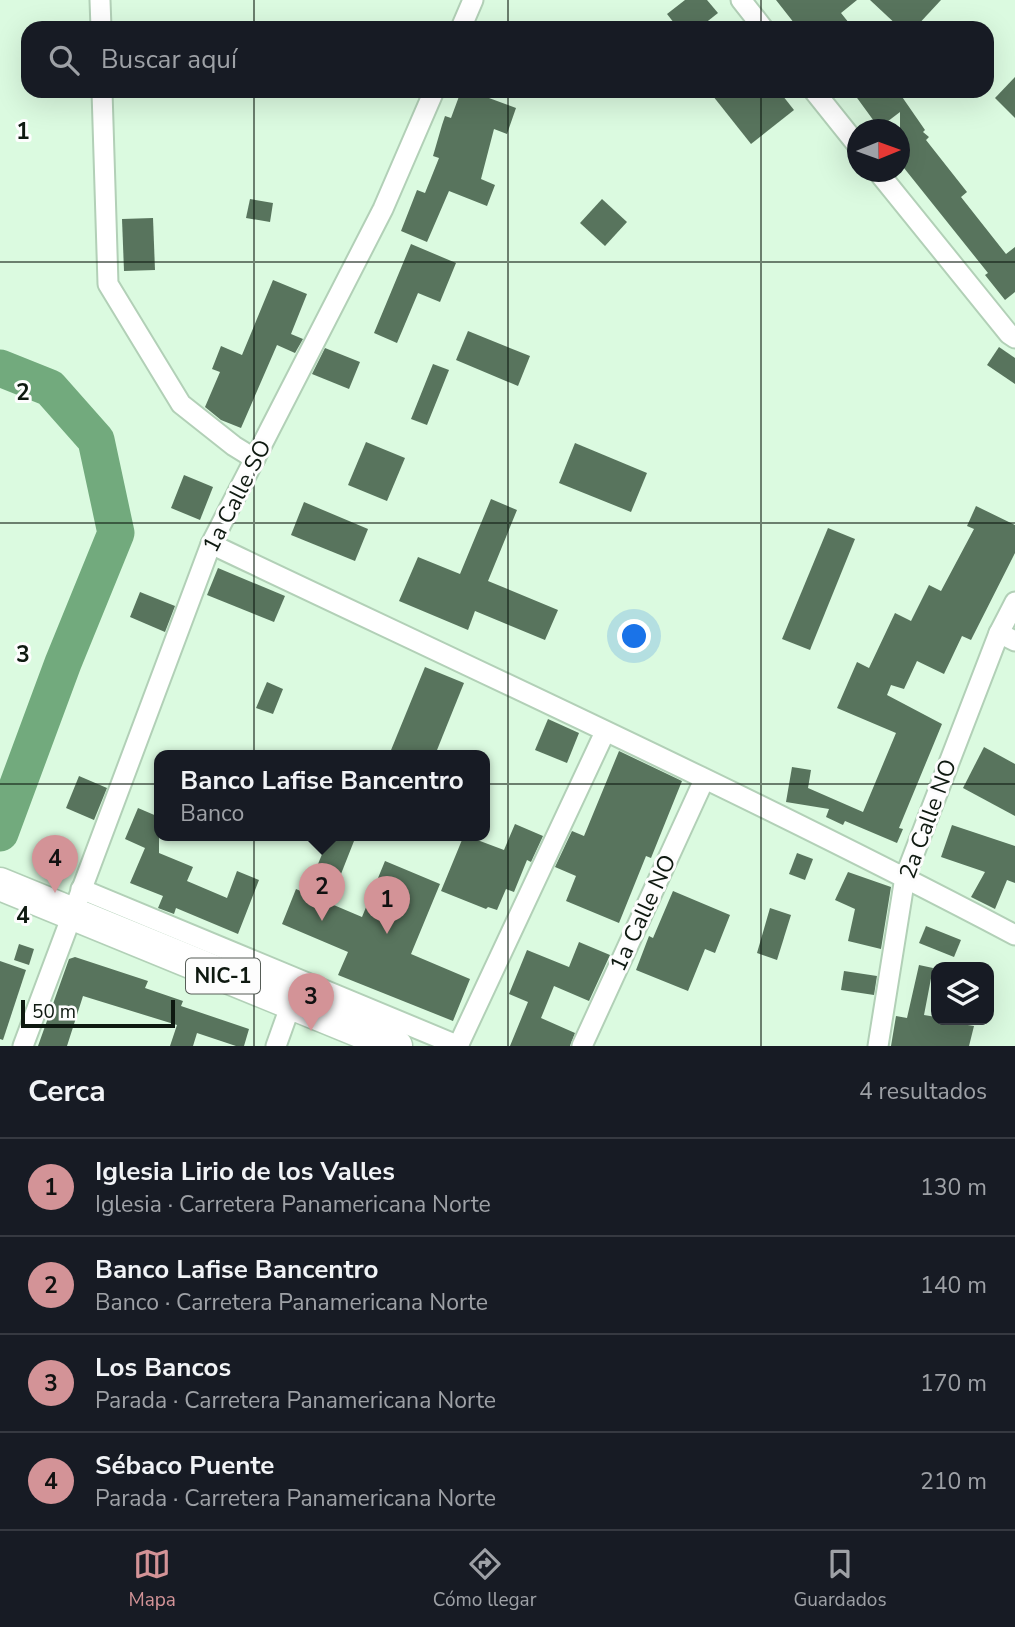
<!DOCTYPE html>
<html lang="es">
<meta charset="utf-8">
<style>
:root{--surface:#171b24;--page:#20242c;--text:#f1f3f6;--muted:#9ea1a6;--line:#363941;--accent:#d39397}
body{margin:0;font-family:"Nunito Sans",sans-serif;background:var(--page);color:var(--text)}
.controls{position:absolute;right:21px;bottom:21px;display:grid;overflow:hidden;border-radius:14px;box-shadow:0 7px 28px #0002}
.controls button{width:63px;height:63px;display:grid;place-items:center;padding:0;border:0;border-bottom:2px solid var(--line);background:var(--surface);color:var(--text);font:35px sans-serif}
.compass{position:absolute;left:847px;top:119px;width:63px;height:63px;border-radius:50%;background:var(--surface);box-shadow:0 7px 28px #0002;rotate:89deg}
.scale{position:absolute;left:21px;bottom:18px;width:154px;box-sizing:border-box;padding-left:7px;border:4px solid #0e1910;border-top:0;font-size:19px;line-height:24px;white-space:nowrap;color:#0e1910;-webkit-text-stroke:5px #fdfdfd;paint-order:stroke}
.you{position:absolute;left:635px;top:637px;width:24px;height:24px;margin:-18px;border:5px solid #fff;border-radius:50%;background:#1a73e8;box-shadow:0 0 0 10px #1a73e833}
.badge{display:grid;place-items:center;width:46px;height:46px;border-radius:50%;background:var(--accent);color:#111;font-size:23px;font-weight:700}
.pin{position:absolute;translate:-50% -58px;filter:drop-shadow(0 2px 4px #0008)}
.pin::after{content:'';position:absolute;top:37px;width:24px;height:21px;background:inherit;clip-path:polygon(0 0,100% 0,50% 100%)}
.popup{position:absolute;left:154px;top:750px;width:336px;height:91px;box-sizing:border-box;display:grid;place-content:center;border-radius:14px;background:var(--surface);filter:drop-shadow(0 2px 5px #0005);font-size:23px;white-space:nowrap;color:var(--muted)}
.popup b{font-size:26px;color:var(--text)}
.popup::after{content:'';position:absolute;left:50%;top:100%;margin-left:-14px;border:14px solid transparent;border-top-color:var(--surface)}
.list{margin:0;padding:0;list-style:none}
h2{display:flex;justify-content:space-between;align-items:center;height:91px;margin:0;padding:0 28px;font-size:30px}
h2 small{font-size:23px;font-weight:400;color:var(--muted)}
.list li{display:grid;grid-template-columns:46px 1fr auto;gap:21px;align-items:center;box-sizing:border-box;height:98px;padding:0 28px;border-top:2px solid var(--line)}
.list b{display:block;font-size:26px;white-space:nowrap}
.list p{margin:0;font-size:23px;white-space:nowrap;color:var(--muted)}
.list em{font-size:23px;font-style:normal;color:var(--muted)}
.icon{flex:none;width:38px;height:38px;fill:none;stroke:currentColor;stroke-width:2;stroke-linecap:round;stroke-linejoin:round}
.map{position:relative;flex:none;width:1015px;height:1046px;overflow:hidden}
.search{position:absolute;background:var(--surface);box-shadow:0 7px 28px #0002;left:21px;right:21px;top:21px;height:77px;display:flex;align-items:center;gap:18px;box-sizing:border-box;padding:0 24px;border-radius:21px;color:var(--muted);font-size:26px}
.sheet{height:483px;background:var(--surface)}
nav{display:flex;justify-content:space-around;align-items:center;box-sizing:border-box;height:98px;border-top:2px solid var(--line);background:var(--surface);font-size:19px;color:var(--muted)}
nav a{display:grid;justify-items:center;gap:4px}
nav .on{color:var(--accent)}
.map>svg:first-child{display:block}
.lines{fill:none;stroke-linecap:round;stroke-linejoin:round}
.river{stroke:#72aa7d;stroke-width:37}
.building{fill:#58745d}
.minor-casing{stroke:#b2d0b7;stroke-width:23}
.trunk-casing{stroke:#b2d0b7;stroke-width:35}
.minor{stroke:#fff;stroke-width:19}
.trunk{stroke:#fff;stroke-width:32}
.grid{fill:none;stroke:#0e1910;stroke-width:2;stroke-opacity:0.55}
.labels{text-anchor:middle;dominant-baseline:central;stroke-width:6;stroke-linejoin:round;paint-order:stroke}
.shield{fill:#fdfdfd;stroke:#565d57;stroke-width:2}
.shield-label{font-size:21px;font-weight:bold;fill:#0e1910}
.street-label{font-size:23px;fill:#0e1910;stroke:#fdfdfd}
.grid-label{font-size:23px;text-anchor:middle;font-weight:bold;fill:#0e1910;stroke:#fdfdfd;stroke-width:6;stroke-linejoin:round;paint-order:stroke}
</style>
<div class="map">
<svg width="1015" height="1046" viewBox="0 0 1015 1046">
<rect width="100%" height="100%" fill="#dbfae0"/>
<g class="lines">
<polyline class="river" points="0,368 50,388 96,440 116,533 63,663 0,833"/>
</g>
<g class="building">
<polygon points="685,0 707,0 718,13 699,28 678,28 667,14"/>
<polygon points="776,0 857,0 841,13 853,28 798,28"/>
<polygon points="870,0 941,0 915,28 900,28"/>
<polygon points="1015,77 1015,118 995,98"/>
<polygon points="461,91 470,91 516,108 507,134 494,129 481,179 495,185 487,206 449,191 427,242 401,231 417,190 425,193 439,158 433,156 442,125 445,116 451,118"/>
<polygon points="709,91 779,91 794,110 751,144"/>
<polygon points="852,91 898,91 925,130 923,132 929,137 926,140 967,192 961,197 1006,254 1015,247 1015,292 1005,300 985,275 988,273 900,163 900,112 879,128"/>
<polygon points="250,199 273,203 270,222 246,218"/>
<polygon points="602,199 627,222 605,246 580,223"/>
<polygon points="153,218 155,270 124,271 122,219"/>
<polygon points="411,244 456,263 440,302 418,293 397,343 374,333"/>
<polygon points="273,280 307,294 291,334 303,339 295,353 277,345 241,428 221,420 205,407 220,372 212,369 221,346 242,355"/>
<polygon points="468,331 530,356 518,386 456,360"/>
<polygon points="999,347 1015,358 1015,384 987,365"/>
<polygon points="325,348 360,362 349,389 312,374"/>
<polygon points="433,364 449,370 427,425 411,419"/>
<polygon points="366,442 405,458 387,501 348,485"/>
<polygon points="575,443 647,473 631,512 559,483"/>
<polygon points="184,475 213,487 200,520 171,508"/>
<polygon points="491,499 517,510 488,581 558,610 545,640 475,611 468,630 399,601 418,557 460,574"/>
<polygon points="304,502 368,529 355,561 291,535"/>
<polygon points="976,506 1015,525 1015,553 971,640 962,636 944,674 917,661 904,689 891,685 887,695 942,724 899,828 903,829 897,843 845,821 843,825 826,817 829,809 786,802 792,767 811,770 808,788 863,812 896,733 837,708 857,662 869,668 895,613 911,621 929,585 941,591 974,529 967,526"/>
<polygon points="828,528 855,539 810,650 782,639"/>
<polygon points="218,568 285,596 274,622 207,595"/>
<polygon points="140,592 175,606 165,632 130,617"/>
<polygon points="425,667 464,683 435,755 389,755"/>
<polygon points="267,682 283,689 273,714 256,708"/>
<polygon points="548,719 579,733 567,763 535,750"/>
<polygon points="984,747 1015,764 1015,816 963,788"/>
<polygon points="619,751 682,781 651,858 646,856 619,923 566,901 576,876 555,867 572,831 584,836"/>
<polygon points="79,776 107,788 94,820 66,808"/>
<polygon points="138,808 159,817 159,853 193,867 187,881 227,898 237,871 259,880 238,934 176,908 174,914 158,908 163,896 130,883 145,848 125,839"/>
<polygon points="515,824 543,836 531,862 527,860 514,892 506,889 497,910 488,907 486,909 441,891 464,835 504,850"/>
<polygon points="952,825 1015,846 1015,883 1007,880 995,909 971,897 985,872 941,857"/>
<polygon points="330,835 340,835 354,841 341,874 318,864"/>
<polygon points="797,853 813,859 805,880 789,874"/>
<polygon points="385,861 440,884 411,954 470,979 453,1021 338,975 348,952 282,924 296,889 362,917"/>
<polygon points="848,872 891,887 881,949 848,941 855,909 835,900"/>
<polygon points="673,891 730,915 715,953 705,949 688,991 636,970 649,936 653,938"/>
<polygon points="770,908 791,915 777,960 757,953"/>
<polygon points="926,926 961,940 954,957 919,943"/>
<polygon points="579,942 610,955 589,1001 554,986 541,1018 575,1033 570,1046 510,1046 528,1002 509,994 527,950 569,967"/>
<polygon points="19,944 34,949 29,965 14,960"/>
<polygon points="75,957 148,981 145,988 183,1001 181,1006 249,1029 244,1046 236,1046 197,1033 193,1046 170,1046 177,1025 83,996 67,1046 38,1046 69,959"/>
<polygon points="0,961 26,970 3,1040 0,1039"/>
<polygon points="919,965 933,968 924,1015 936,1017 936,1020 974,1026 969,1046 891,1046 896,1016 907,1018"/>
<polygon points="844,971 877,976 874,995 841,990"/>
</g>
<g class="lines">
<g class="minor-casing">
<g id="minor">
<polyline points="100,0 101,28"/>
<polyline points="741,0 763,28"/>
<polyline points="461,28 473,0"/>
<polyline points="102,91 108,284 181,404 234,446 255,459"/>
<polyline points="814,91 858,146"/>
<polyline points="878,172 1009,334 1015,338"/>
<path d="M 211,544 C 480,672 751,796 1015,935"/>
<polyline points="999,633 1015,641"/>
<polyline points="81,889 459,1046"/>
<polyline points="23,1046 211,544 383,209 434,91"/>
<polyline points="276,1046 291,1004"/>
<polyline points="458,1046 605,732"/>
<polyline points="582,1046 704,780"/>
<polyline points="878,1046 905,877 999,633 1015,602"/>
</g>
</g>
<g class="trunk-casing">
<polyline id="trunk" points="0,884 396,1046"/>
</g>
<use href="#minor" class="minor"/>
<use href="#trunk" class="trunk"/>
</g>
<path class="grid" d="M 254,0 L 254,28M 508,0 L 508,28M 761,0 L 761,28M 254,91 L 254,1046M 508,91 L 508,1046M 761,91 L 761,1046M 0,262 L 1015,262M 0,523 L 1015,523M 0,784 L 1015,784"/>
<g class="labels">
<rect class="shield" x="186" y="958.5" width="74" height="35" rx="5"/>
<g class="shield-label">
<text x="223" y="976">NIC-1</text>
</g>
<g class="street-label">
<text transform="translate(237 496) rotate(-63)">1a Calle SO</text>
<text transform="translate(928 819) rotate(-70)">2a Calle NO</text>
<text transform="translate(643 913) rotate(-65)">1a Calle NO</text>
</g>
</g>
<g class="grid-label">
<text x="23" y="139">1</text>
<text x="23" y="400">2</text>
<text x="23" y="662">3</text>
<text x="23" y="923">4</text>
</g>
</svg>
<div class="controls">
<button><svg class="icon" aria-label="layers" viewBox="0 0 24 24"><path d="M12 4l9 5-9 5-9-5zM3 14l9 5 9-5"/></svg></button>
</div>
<svg class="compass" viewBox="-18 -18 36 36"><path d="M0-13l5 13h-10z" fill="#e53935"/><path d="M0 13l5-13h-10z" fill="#9ea1a6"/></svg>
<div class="scale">50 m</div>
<div class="you"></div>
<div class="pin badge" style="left:387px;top:934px">1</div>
<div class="pin badge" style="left:322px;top:921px">2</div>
<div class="popup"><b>Banco Lafise Bancentro</b>Banco</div>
<div class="pin badge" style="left:311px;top:1031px">3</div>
<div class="pin badge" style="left:55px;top:893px">4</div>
<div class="search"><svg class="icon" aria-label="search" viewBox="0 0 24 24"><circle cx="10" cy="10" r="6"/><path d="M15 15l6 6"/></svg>Buscar aquí</div>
</div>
<section class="sheet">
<h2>Cerca<small>4 resultados</small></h2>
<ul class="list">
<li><span class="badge">1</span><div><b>Iglesia Lirio de los Valles</b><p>Iglesia · Carretera Panamericana Norte</p></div><em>130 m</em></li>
<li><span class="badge">2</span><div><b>Banco Lafise Bancentro</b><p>Banco · Carretera Panamericana Norte</p></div><em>140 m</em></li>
<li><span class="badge">3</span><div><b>Los Bancos</b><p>Parada · Carretera Panamericana Norte</p></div><em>170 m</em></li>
<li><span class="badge">4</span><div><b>Sébaco Puente</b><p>Parada · Carretera Panamericana Norte</p></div><em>210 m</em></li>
</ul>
</section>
<nav>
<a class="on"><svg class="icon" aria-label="map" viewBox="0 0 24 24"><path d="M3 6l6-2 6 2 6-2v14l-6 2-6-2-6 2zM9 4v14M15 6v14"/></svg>Mapa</a>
<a><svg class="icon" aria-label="directions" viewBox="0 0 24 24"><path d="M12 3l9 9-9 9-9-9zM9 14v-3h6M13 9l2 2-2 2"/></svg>Cómo llegar</a>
<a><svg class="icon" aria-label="saved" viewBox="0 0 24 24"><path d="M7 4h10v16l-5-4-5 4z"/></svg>Guardados</a>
</nav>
